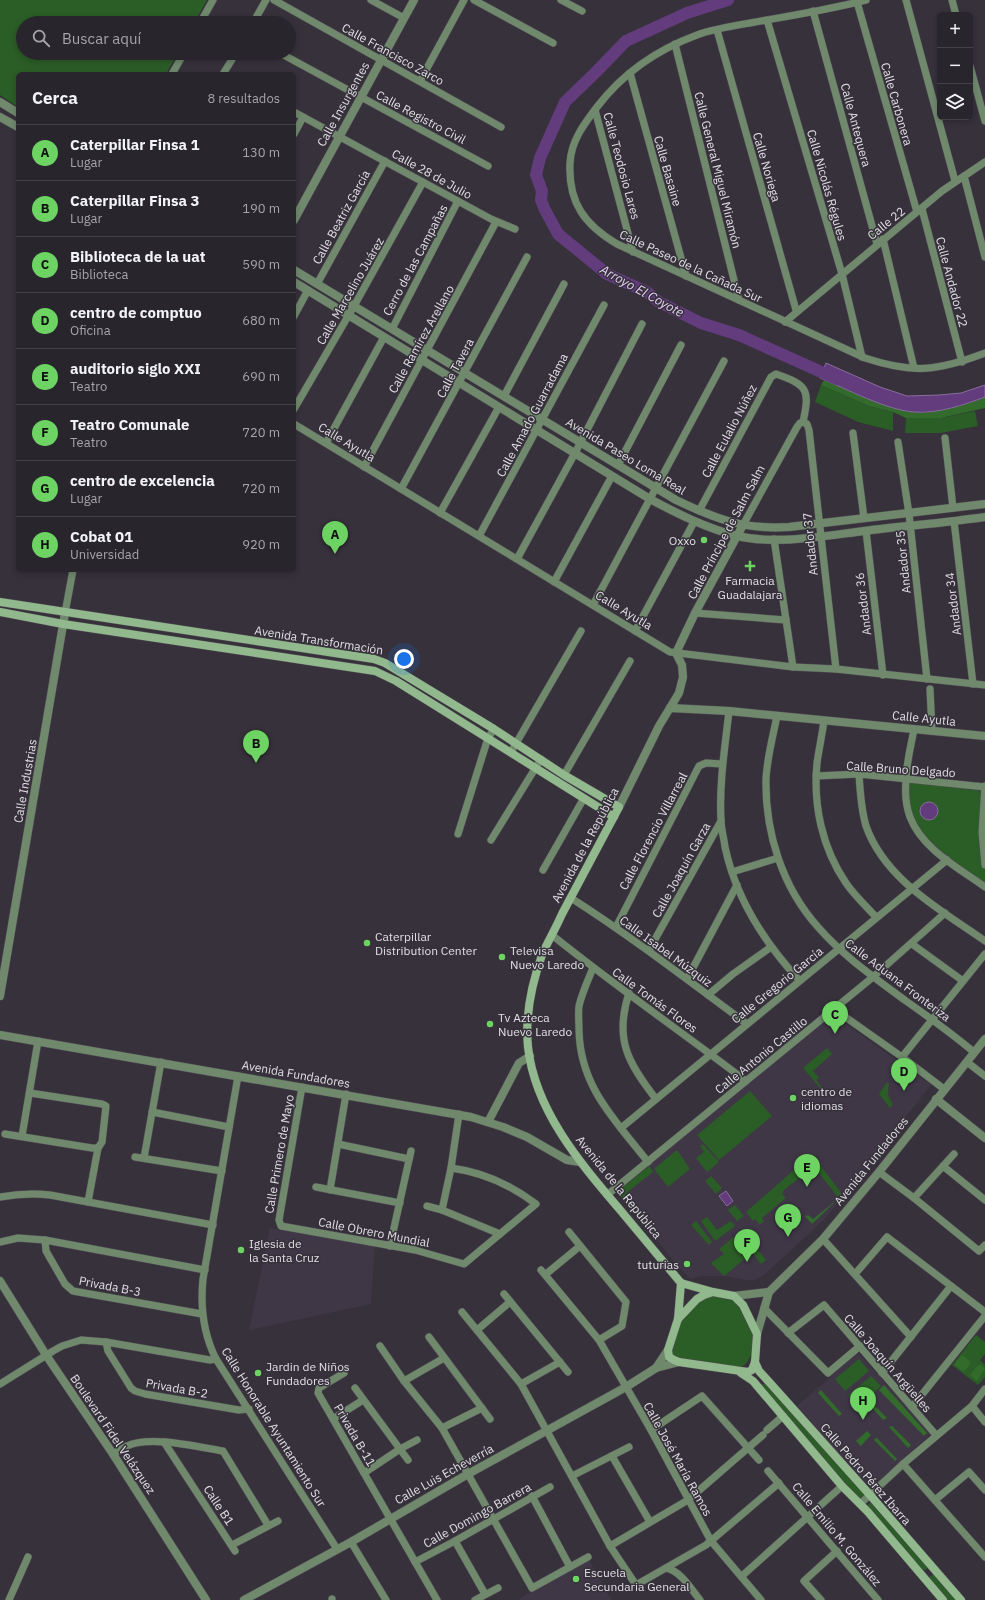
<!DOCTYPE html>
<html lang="es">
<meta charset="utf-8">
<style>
:root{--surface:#28252c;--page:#302d34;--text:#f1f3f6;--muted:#a5a5a9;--line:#444248;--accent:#6dd362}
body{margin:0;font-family:"IBM Plex Sans",sans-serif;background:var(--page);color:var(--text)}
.controls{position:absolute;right:12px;top:12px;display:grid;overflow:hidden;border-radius:6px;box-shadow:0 2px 6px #0003}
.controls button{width:36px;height:36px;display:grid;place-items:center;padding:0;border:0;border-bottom:1px solid var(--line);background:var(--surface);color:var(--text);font:20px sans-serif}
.you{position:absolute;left:404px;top:659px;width:14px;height:14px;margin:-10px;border:3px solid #fff;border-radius:50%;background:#1a73e8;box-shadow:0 0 0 6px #1a73e833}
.badge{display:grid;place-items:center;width:26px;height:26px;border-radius:50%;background:var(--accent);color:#111;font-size:13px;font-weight:700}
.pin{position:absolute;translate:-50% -33px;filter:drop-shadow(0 1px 2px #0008)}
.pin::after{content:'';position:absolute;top:21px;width:14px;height:12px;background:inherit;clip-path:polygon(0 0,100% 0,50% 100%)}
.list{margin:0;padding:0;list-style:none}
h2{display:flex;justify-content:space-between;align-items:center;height:52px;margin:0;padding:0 16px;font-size:17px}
h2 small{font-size:13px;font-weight:400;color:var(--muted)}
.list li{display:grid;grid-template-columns:26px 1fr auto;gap:12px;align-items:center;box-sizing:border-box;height:56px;padding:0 16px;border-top:1px solid var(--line)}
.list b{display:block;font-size:15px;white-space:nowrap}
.list p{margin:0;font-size:13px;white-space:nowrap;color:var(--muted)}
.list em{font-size:13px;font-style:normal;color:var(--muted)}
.icon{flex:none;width:22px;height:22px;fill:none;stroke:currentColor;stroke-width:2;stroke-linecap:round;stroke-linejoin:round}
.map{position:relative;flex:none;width:985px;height:1600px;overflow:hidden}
.search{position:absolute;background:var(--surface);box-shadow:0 2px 6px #0003;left:16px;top:16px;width:280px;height:44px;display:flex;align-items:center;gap:10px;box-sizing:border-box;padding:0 14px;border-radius:22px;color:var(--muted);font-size:15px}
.panel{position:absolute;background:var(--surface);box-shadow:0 2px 6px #0003;left:16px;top:72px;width:280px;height:500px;border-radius:6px}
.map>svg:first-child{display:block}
.built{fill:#3f3746}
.green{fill:#2b5d26}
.forest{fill:#326b2c}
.water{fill:#623c7d;stroke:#886d9c}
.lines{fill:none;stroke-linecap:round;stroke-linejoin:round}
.river{stroke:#623c7d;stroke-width:12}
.minor-casing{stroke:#514d55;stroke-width:8}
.tertiary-casing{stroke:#514d55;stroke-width:9}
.secondary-casing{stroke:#514d55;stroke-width:9}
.minor{stroke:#70896d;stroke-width:7}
.tertiary{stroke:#70896d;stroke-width:8}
.secondary{stroke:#92b98d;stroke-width:8}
.poi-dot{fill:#6dd362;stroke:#36313a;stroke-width:1.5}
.labels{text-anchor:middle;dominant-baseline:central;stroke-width:3;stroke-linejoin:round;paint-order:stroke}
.street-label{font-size:12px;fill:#e1dee4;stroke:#36313a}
.poi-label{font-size:12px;fill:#e1dee4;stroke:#36313a;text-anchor:start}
.water-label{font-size:13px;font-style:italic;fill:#e5d0f6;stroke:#36313a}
</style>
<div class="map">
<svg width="985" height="1600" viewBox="0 0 985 1600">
<rect width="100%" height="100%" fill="#36313a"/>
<g class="built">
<polygon points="832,1014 931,1085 824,1220 764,1275 753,1281 723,1276 701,1276 691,1279 680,1269 617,1192"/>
<polygon points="270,1228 375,1246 371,1304 249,1330"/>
<polygon points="858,1353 931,1434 868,1490 797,1406"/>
<polygon points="588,1558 611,1600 518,1600"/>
</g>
<g class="green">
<polygon points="0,0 207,0 194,23 23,23 23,53 178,53 166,74 18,74 18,107 0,95"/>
<polygon points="821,385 869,406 893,412 893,431 858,422 815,402"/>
<polygon points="975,411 978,426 941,433 905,433 906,418 941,418"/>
<polygon points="906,780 981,791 979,835 985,867 985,886 930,845 913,822"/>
<polygon points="827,1048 832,1054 813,1071 819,1078 816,1080 823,1089 822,1090 803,1068"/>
<path d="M 887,1082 L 889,1084 C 887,1092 888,1098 893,1104 L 890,1108 L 879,1094 Z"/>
<polygon points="750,1091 772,1116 719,1160 697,1135"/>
<polygon points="703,1144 719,1162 707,1172 696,1158 704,1152 700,1146"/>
<polygon points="677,1150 690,1169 668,1187 654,1169"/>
<polygon points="812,1154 842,1194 838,1197 814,1167 785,1189 782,1194 786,1198 762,1218 764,1221 760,1225 755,1219 753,1221 746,1212"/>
<polygon points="649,1166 653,1172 625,1194 650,1223 645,1227 617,1192"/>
<polygon points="711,1176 722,1188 716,1194 705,1181"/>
<polygon points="735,1205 744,1216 737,1221 728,1210"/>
<polygon points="707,1217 717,1230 731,1221 735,1226 715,1241 701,1221"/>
<polygon points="696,1221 712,1242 709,1245 691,1225"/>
<polygon points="743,1229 747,1234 742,1240 737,1234"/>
<polygon points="734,1237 749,1255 724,1276 711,1263 724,1254 719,1249"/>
<polygon points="749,1239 766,1260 761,1264 745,1243"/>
<path d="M 711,1295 L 738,1301 C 742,1309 747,1317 750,1326 C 755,1338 754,1359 743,1366 L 736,1367 L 680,1361 L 670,1355 L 680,1321 L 700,1299 Z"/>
<polygon points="976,1335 985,1342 985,1354 980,1360 985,1365 985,1377 978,1385 952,1365"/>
<polygon points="859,1359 869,1371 845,1391 835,1379"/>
<polygon points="871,1376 881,1386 859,1406 848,1395"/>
<polygon points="765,1383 865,1495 859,1499 762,1389 761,1385"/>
<polygon points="872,1501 929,1567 923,1571 866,1507"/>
<polygon points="934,1574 957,1600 947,1600 928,1578"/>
</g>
<g class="forest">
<path d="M 824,380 C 852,391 884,409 913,412 C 935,415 965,405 985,397 L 985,408 L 941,418 L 906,418 L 893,412 L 869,406 L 821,385 Z"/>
<polygon points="838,1199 812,1224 805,1216 808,1215 813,1219"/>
<polygon points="962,1355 970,1361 970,1364 964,1372 954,1365"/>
<polygon points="981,1365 985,1369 977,1381 970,1375 977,1366"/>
<polygon points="884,1385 927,1433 924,1436 879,1390"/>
<polygon points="821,1390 842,1414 839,1416 818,1393"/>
<polygon points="871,1402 887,1418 883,1420 869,1404"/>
<polygon points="892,1426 911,1445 908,1448 889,1427"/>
<polygon points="867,1431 871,1435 861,1446 856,1441"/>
<polygon points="877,1437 877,1438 897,1459 895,1461 874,1440"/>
</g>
<g class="water">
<path d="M 826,363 L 880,387 L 907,396 L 939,395 L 961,393 L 985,385 L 985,397 C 964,405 937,414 914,412 C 886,410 847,389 820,378 Z"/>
<circle cx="929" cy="811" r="9"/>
<polygon points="726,1191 733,1201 727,1206 719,1196"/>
</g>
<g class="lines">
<polyline class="river" points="728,0 687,13 626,41 596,72 565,102 540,158 536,175 542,191 541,200 544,208 558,234 607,274 647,292 659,302 701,323 739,335 837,379"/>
<g class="minor-casing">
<g id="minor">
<polyline points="274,0 501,127"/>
<polyline points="371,0 404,18"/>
<polyline points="474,0 553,43"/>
<polyline points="561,0 582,11"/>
<path d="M 866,0 C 828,10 788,16 750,23 C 732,26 713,29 697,35 C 656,50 623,73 597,107 C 584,124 571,141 570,163 C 568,203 585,225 617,244 L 865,358 C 913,374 938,371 985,353"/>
<polyline points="906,0 955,181"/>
<polyline points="952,0 956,15"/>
<polyline points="857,2 917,212"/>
<polyline points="813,11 877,244"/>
<polyline points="767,20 842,274 862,357"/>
<polyline points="200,23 213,0"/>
<polyline points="253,23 266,0"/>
<polyline points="717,30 796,310"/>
<polyline points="675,44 739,300"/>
<polyline points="280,53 488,166"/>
<polyline points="970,66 985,121"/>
<polyline points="630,73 686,276"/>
<polyline points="172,74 184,53"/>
<polyline points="223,74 236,53"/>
<polyline points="420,81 464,0"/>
<polyline points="595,110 633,252"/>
<polyline points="294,112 491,219 515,229"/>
<polyline points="294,134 303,117"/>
<polyline points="964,176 985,257"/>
<polyline points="922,209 962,362"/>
<polyline points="883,239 914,368"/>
<polyline points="317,284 385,161"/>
<polyline points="294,316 308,290"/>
<polyline points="785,322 942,191 985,162"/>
<polyline points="392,329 458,201"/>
<polyline points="504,396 564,284"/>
<polyline points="294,409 354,306 423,182"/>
<polyline points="294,424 670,652 793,667 836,669 985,685"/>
<polyline points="853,433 864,518"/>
<polyline points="945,438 953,508"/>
<polyline points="898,442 909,514 927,679"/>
<polyline points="326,443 384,337"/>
<polyline points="618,465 681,345"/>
<polyline points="364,467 496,222"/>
<polyline points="401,489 527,257"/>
<path d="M 699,511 L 771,377 L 776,374 C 808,385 810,390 803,422"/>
<polyline points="440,513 499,407"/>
<polyline points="954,521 973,684"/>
<polyline points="743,525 797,427 800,423 803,422 807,424 809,430 836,669"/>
<polyline points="866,531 883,675"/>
<polyline points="479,536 604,305"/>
<polyline points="774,539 793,667"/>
<polyline points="517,559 575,453 642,324"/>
<polyline points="554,582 612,476"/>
<polyline points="593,605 724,361"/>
<polyline points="65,613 73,570"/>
<polyline points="695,613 786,620"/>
<polyline points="635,631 694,522"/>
<polyline points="930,689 932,731"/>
<path d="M 729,711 C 725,747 719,783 721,820 C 721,829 724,838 725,847 C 736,899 764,942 799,980"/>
<path d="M 777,716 C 773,736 767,758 766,779 C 765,832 782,887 818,927 C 843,956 875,978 906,1001 C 929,1017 952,1034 974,1052"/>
<path d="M 824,721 C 822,735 819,749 817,763 C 813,805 822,848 846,883 C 854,895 866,906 876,917"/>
<path d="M 914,729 C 911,746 906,764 906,781 C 905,792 906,806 910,817 C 922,849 959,868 985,887"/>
<polyline points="511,752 581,631"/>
<path d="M 859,774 C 860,791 861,809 866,826 C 885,880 941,910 985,941"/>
<polyline points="564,775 630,661"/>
<polyline points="816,776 859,774 985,787"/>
<polyline points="985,786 982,832 985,865"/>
<polyline points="458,834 488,738 494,729"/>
<polyline points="491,840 541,759"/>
<polyline points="543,870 584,798"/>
<polyline points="732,872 778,858"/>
<path d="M 571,898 C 632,937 689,981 747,1024"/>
<polyline points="616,927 699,766 706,763 722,764"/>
<path d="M 552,935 C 615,986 682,1032 746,1081"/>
<polyline points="912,944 963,981"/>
<polyline points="649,950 721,821"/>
<path d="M 593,968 C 588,980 582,993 579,1006 C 578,1013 579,1022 579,1030 C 580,1087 615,1120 648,1162"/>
<polyline points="687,979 737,885"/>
<path d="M 629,993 C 614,1039 628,1063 656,1099"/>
<polyline points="708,995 733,974 771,947"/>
<polyline points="834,1009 902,1057 944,1089"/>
<polyline points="902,1057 985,954"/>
<polyline points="967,1062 985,1076"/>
<path d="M 238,1076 L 203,1279 C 200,1308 203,1333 216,1359 L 337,1549"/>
<path d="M 302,1087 L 279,1220 L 281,1226 L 415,1250 L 464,1264 L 536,1204 C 511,1185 482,1172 451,1168"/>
<polyline points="30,1093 102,1104 106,1106 102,1142 98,1148 88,1202"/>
<polyline points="152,1112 229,1127"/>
<polyline points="621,1128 947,860"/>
<polyline points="5,1134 92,1148 98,1148"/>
<polyline points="22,1136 38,1041"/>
<polyline points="338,1144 409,1159"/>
<polyline points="135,1157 222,1171"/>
<polyline points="144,1158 161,1062"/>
<polyline points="943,1166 985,1200"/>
<polyline points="879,1172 914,1198 979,1251 985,1245"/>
<polyline points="316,1187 400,1203"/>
<polyline points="330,1190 346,1094"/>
<polyline points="607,1195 873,977 945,913"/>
<path d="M 0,1197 C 17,1194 33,1193 50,1195 L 213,1225"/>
<polyline points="914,1198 954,1154"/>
<polyline points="427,1206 442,1210 500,1234"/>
<polyline points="442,1210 451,1168 459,1114"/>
<polyline points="569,1232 626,1302 622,1326 599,1340"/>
<polyline points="823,1239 911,1337"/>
<polyline points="45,1240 46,1251 65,1284 73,1291 202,1314"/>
<polyline points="0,1242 18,1238 45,1240 205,1270"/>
<polyline points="390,1246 411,1151"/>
<polyline points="541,1270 599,1340 651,1430 711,1541 761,1600"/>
<polyline points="546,1274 580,1246"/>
<polyline points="855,1274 887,1237 985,1312"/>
<polyline points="504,1294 568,1372"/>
<polyline points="764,1308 828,1373 860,1346"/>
<polyline points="462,1312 521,1384 610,1546 636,1585 706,1545 779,1483"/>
<polyline points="477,1330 510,1302"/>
<polyline points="788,1333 824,1305 936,1435"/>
<polyline points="429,1337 490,1419"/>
<polyline points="106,1342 108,1351 131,1388 135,1391 145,1394 239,1410 249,1409"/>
<polyline points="380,1346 404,1381 442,1428 532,1588 588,1557"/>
<polyline points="344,1373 319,1388 318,1393 437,1600"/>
<polyline points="882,1373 951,1286"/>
<polyline points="404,1381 444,1358"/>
<polyline points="0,1384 53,1351 62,1346 81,1340 106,1342 210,1360 216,1359"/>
<polyline points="521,1384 560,1362"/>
<polyline points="355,1388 408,1460"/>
<polyline points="972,1406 985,1422"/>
<polyline points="912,1407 985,1316"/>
<polyline points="333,1419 363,1400"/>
<polyline points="442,1428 482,1408"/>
<polyline points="651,1430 702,1396 759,1460"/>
<polyline points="767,1430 783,1416"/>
<polyline points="164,1442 235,1551"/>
<path d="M 113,1454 C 118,1451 122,1448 127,1446 C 150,1435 198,1447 223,1451 L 268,1525"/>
<polyline points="612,1456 650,1522"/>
<polyline points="903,1464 985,1557"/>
<polyline points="768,1471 878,1600"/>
<polyline points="364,1473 400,1449 417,1440"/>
<polyline points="572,1476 629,1447"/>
<polyline points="532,1496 570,1567"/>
<polyline points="935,1500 969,1472 985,1490"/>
<polyline points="860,1504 903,1464 972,1406 985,1389"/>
<polyline points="455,1541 485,1594"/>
<polyline points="351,1542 386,1600"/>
<polyline points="232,1545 278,1521"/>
<polyline points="610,1546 688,1500 763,1435"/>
<polyline points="415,1562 455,1541 550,1487"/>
<path d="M 666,1568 C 681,1571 691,1589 700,1600"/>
<polyline points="742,1576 842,1486"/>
<polyline points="332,1599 332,1600"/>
<polyline points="9,1600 28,1557"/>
<polyline points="475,1600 498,1588"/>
<polyline points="821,1600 804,1581 837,1551"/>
</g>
</g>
<g class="tertiary-casing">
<g id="tertiary">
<polyline points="0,102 18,113"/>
<polyline points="0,117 18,127"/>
<polyline points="294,220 414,0"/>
<path d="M 294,270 L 676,500 C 716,519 744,530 789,527 L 985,504"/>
<path d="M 294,282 L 650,499 C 678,514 706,528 737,536 C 776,545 824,536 864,531 C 904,526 945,523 985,517"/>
<polyline points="670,708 729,711 985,736"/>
<polyline points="619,807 659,726 679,693 683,677 682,665 676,653 695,613 743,525"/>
<polyline points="0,996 65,613"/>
<polyline points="0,1035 471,1117 503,1127 527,1137 567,1160 580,1162"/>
<polyline points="936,1099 985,1138"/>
<polyline points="488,1122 519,1063 530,1056"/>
<polyline points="0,1281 46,1355 113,1454 206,1600"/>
<polyline points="734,1296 769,1292"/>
<polyline points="757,1334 769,1292 823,1239 879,1172 985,1039"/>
<polyline points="656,1368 668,1350"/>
<polyline points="244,1600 351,1542 468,1474 626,1387 656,1368 679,1362"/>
</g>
</g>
<g class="secondary-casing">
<g id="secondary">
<path d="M 0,602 L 374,659 L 385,663 L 494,729 L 564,775 L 619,807 C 600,843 581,878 562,914 C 556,928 548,941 542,955 C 532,983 525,1017 528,1047 C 535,1111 581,1164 621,1211 C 641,1235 661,1259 681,1283"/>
<polyline points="0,612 63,624 375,671 396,681 614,817"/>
<polyline points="681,1283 713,1292 734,1296 743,1305 757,1334 755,1362 752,1370 748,1372 679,1362 674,1360 669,1357 668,1350 678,1319 697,1299 704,1295 713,1292"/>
<polyline points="678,1319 681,1283"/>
<polyline points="755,1362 759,1371 770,1383 870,1495 961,1600"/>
<polyline points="741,1373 753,1381 842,1486 868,1512 943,1600"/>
</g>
</g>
<use href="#minor" class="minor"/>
<use href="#tertiary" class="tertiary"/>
<use href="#secondary" class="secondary"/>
</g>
<g class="poi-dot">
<circle cx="704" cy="540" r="4"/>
<path d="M748 560h4v4h4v4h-4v4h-4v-4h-4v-4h4z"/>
<circle cx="367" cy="943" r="4"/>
<circle cx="502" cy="957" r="4"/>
<circle cx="490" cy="1024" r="4"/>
<circle cx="793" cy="1098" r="4"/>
<circle cx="241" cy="1250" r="4"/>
<circle cx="687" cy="1264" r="4"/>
<circle cx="258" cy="1373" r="4"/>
<circle cx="576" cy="1579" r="4"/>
</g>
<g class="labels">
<g class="street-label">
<text transform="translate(393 54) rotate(29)">Calle Francisco Zarco</text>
<text transform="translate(343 104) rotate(-61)">Calle Insurgentes</text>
<text transform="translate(897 104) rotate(74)">Calle Carbonera</text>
<text transform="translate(421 117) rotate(28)">Calle Registro Civil</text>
<text transform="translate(856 125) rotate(75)">Calle Antequera</text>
<text transform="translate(622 166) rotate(75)">Calle Teodosio Lares</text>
<text transform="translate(767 167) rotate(74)">Calle Noriega</text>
<text transform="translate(718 170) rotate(76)">Calle General Miguel Miramón</text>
<text transform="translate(668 171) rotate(74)">Calle Basaine</text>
<text transform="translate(432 174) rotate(29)">Calle 28 de Julio</text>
<text transform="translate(827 185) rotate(74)">Calle Nicolás Régules</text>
<text transform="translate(341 217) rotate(-61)">Calle Beatriz García</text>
<text transform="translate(886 223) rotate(-39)">Calle 22</text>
<text transform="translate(415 260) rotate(-62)">Cerro de las Campañas</text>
<text transform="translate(691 266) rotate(25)">Calle Paseo de la Cañada Sur</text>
<text transform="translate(952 282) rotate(75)">Calle Andador 22</text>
<text transform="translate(350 291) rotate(-60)">Calle Marcelino Juárez</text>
<text transform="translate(421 339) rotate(-61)">Calle Ramírez Arellano</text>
<text transform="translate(455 368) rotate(-62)">Calle Tavera</text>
<text transform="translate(532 415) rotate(-62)">Calle Amado Guarradama</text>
<text transform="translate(729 431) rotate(-62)">Calle Eulalio Núñez</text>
<text transform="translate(347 442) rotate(31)">Calle Ayutla</text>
<text transform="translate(626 456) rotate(31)">Avenida Paseo Loma Real</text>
<text transform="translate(726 532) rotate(-62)">Calle Príncipe de Salm Salm</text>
<text transform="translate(810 544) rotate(-96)">Andador 37</text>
<text transform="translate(903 562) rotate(-96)">Andador 35</text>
<text transform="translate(863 604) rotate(-97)">Andador 36</text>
<text transform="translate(953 604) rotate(-97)">Andador 34</text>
<text transform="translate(624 610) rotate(31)">Calle Ayutla</text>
<text transform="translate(319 640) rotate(9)">Avenida Transformación</text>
<text transform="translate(924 718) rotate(6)">Calle Ayutla</text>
<text transform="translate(901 769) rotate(4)">Calle Bruno Delgado</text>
<text transform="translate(25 781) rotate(-80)">Calle Industrias</text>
<text transform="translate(653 831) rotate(-62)">Calle Florencio Villarreal</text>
<text transform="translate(585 845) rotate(-62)">Avenida de la República</text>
<text transform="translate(681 870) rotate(-61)">Calle Joaquín Garza</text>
<text transform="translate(666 951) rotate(36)">Calle Isabel Múzquiz</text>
<text transform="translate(898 980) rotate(37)">Calle Aduana Fronteriza</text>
<text transform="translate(777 985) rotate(-39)">Calle Gregorio García</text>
<text transform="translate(655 1000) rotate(36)">Calle Tomás Flores</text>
<text transform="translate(761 1055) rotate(-39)">Calle Antonio Castillo</text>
<text transform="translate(296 1074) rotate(10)">Avenida Fundadores</text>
<text transform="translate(279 1154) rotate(-80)">Calle Primero de Mayo</text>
<text transform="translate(871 1161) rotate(-51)">Avenida Fundadores</text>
<text transform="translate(619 1187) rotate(51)">Avenida de la República</text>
<text transform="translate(374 1232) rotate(11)">Calle Obrero Mundial</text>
<text transform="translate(110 1286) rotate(11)">Privada B-3</text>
<text transform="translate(888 1363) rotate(49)">Calle Joaquín Argüelles</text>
<text transform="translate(177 1388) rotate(10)">Privada B-2</text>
<text transform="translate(274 1427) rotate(58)">Calle Honorable Ayuntamiento Sur</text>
<text transform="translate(113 1434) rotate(56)">Boulevard Fidel Velázquez</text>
<text transform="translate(355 1435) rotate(60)">Privada B-11</text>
<text transform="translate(678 1459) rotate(61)">Calle José María Ramos</text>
<text transform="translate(444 1474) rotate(-29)">Calle Luis Echeverría</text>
<text transform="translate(866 1474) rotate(49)">Calle Pedro Pérez Ibarra</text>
<text transform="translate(219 1505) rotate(57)">Calle B1</text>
<text transform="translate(477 1515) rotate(-29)">Calle Domingo Barrera</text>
<text transform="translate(837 1534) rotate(50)">Calle Emilio M. González</text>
</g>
<g class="poi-label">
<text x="696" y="540" text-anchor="end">Oxxo</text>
<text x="750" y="580" text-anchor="middle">Farmacia<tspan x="750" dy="14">Guadalajara</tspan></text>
<text x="375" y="936">Caterpillar<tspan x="375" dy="14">Distribution Center</tspan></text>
<text x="510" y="950">Televisa<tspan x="510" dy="14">Nuevo Laredo</tspan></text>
<text x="498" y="1017">Tv Azteca<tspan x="498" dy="14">Nuevo Laredo</tspan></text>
<text x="801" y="1091">centro de<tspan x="801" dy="14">idiomas</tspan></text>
<text x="249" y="1243">Iglesia de<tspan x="249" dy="14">la Santa Cruz</tspan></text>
<text x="679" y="1264" text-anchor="end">tuturias</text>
<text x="266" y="1366">Jardin de Niños<tspan x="266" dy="14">Fundadores</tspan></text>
<text x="584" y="1572">Escuela<tspan x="584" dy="14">Secundaria General</tspan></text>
</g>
<g class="water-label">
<text transform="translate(642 291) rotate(29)">Arroyo El Coyote</text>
</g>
</g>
</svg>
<div class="controls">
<button>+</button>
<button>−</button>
<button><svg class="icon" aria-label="layers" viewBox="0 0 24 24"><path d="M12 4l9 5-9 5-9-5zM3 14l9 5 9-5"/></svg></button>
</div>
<div class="you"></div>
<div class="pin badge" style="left:335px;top:554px">A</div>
<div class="pin badge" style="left:256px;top:763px">B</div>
<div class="pin badge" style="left:835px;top:1034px">C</div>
<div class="pin badge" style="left:904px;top:1091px">D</div>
<div class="pin badge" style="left:807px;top:1187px">E</div>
<div class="pin badge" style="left:747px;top:1262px">F</div>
<div class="pin badge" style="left:788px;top:1237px">G</div>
<div class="pin badge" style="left:863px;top:1420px">H</div>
<div class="search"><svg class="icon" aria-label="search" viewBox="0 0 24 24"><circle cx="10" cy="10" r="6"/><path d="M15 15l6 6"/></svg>Buscar aquí</div>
<section class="panel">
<h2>Cerca<small>8 resultados</small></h2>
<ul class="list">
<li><span class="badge">A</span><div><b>Caterpillar Finsa 1</b><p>Lugar</p></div><em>130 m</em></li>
<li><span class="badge">B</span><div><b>Caterpillar Finsa 3</b><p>Lugar</p></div><em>190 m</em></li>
<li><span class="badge">C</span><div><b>Biblioteca de la uat</b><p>Biblioteca</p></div><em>590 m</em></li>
<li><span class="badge">D</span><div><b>centro de comptuo</b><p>Oficina</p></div><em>680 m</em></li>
<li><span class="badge">E</span><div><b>auditorio siglo XXI</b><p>Teatro</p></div><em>690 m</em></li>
<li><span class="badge">F</span><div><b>Teatro Comunale</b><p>Teatro</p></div><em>720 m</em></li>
<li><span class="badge">G</span><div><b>centro de excelencia</b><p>Lugar</p></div><em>720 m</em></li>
<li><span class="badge">H</span><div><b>Cobat 01</b><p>Universidad</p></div><em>920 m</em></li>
</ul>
</section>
</div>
